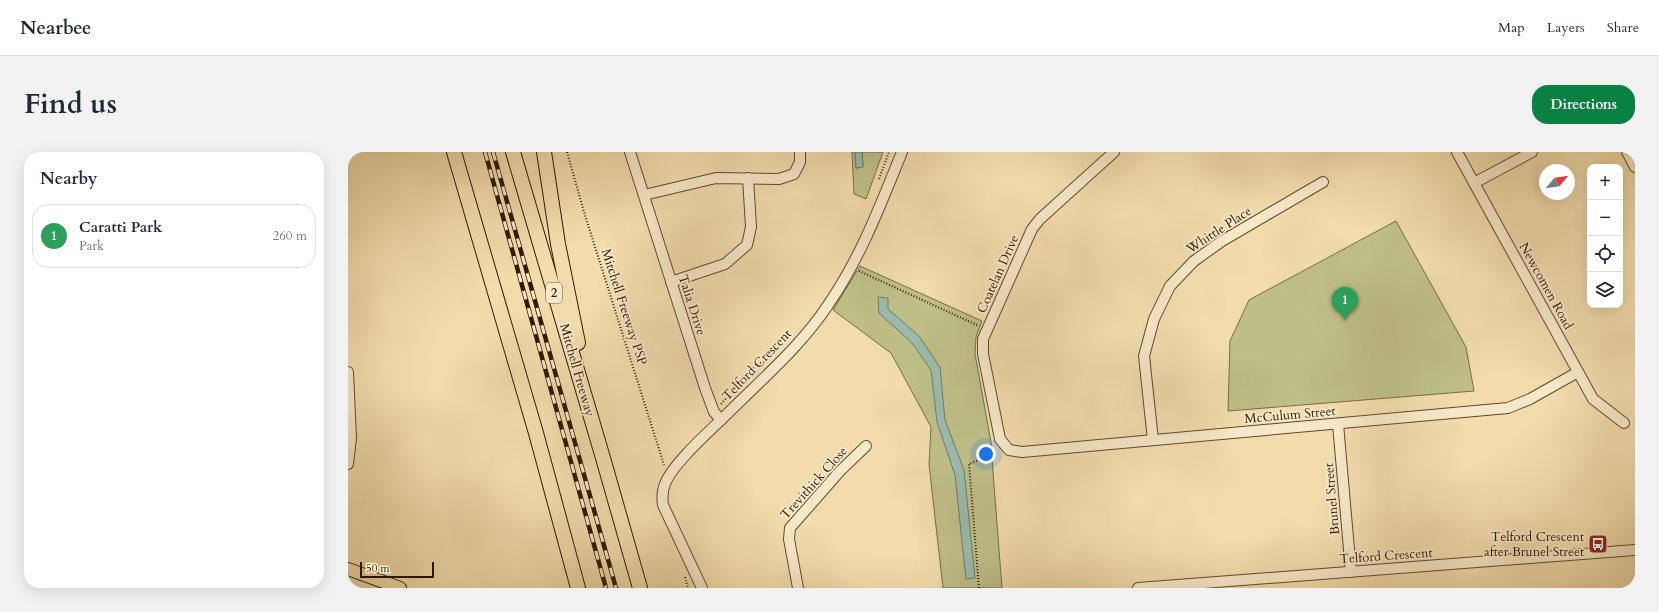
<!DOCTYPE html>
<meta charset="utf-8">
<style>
:root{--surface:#fff;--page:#f2f2f3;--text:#1f2937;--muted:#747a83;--line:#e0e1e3;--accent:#0b8043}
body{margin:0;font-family:Cardo,serif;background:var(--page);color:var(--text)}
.controls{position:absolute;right:12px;top:12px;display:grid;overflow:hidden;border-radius:8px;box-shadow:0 4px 16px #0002}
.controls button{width:36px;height:36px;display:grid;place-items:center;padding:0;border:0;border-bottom:1px solid var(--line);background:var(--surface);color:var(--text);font:20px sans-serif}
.compass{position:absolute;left:1191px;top:12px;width:36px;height:36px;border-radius:50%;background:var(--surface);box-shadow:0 4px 16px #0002;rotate:61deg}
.scale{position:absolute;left:12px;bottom:10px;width:74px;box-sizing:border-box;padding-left:4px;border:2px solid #2e1900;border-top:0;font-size:11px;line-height:14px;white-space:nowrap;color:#2e1900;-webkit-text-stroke:3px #f7e8c9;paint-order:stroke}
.you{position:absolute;left:638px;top:302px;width:14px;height:14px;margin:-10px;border:3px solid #fff;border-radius:50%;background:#1a73e8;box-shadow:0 0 0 6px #1a73e833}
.badge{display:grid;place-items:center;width:26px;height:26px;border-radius:50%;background:var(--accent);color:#fff;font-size:13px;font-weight:700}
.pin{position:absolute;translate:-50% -33px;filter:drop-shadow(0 1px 2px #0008)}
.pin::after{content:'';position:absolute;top:21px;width:14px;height:12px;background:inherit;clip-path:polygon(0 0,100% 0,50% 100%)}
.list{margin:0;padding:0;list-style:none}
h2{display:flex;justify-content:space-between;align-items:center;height:52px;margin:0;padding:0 16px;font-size:17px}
h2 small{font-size:13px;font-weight:400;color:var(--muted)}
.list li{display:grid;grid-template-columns:26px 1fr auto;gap:12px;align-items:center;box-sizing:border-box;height:64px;margin:0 8px 8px;padding:0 8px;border:1px solid var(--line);border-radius:16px}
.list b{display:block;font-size:15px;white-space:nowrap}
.list p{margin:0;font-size:13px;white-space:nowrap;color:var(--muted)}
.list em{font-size:13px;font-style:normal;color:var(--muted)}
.icon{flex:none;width:22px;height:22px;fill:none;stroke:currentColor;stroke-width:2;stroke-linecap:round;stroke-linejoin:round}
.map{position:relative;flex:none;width:1287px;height:436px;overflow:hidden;border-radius:16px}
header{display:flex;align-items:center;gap:24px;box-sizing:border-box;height:56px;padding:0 20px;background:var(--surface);border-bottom:1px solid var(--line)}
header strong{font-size:19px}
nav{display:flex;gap:22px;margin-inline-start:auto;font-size:14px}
.intro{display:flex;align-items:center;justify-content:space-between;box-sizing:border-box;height:96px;padding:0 24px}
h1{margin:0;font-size:28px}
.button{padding:10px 18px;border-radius:16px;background:var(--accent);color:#fff;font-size:14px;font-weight:700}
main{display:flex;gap:24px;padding:0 24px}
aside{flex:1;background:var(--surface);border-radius:16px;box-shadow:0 4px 16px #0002}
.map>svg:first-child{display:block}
.green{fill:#bebf87;stroke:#766c44}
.water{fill:#9bbbad;stroke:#6f7a68}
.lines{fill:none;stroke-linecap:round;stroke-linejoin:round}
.minor-casing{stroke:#5f4a2b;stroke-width:12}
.major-casing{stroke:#2e1900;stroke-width:14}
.highway-casing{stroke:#2e1900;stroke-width:16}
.path{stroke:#2e1900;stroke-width:2;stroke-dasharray:1 2;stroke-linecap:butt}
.minor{stroke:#f7e8c9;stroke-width:10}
.major{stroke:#f2dcac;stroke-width:12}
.highway{stroke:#f2dcac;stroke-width:14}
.rail-casing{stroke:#2e1900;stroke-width:4.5}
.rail{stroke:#f7e8c9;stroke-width:3;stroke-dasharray:9;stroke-linecap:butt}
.labels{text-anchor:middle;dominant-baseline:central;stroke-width:3.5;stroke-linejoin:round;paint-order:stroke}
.shield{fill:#f7e8c9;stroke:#6a573c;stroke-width:1}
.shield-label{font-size:12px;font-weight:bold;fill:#2e1900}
.street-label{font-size:13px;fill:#2e1900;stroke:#f7e8c9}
.poi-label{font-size:13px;fill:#2e1900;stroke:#f7e8c9;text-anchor:end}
</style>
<header>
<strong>Nearbee</strong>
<nav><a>Map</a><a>Layers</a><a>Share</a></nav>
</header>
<div class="intro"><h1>Find us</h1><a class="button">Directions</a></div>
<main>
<aside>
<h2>Nearby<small></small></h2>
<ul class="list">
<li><span class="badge" style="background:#2e9e5b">1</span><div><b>Caratti Park</b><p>Park</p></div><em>260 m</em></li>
</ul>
</aside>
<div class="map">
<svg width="1287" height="436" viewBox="0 0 1287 436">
<rect width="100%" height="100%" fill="#f2dcac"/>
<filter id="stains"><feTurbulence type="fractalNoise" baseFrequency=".005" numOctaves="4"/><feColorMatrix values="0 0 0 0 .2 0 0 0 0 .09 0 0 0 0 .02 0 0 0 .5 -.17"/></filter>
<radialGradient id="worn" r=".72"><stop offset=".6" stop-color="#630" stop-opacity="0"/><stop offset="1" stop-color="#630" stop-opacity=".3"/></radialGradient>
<g class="green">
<polygon points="504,0 507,0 508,16 515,15 514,0 535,0 518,47 506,42"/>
<polygon points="1048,69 1118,195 1126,239 880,259 882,189 901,148"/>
<polygon points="512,114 634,169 628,185 627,202 646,307 644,307 654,436 595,436 581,312 583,275 543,201 485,158"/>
</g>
<g class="water">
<polygon points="507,0 514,0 515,15 508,16"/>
<polygon points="530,145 540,146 540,157 571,184 592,215 597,268 616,318 627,426 618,427 607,323 589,270 583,218 564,191 531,161"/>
</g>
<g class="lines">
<g class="minor-casing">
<g id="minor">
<polyline points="282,0 357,236 366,260 373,268"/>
<polyline points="766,0 692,67 684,77 635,187 635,202 652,287 661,298 674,300 1160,256 1182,247 1230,220"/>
<polyline points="1109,0 1245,247 1276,271"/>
<polyline points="1279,0 1287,15"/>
<polyline points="1126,31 1184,0"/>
<polyline points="296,43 368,26 431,27 446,22 452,10 452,0"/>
<polyline points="323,130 377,112 399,93 403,75 400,26"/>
<polyline points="0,220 3,286 0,312"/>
<polyline points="990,272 1003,420"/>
<polyline points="805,288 796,204 806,167 822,134 846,109 874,89 975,30"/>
<path d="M 354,436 L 315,353 C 314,346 314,339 317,332 C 324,312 363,278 379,262 C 413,228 454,193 480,153 C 513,105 532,54 554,0"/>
<polyline points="450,436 441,387 442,376 492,319 518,294"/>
<polyline points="790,436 1287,398"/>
</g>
</g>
<g class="major-casing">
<polyline id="major" points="0,417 52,436"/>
</g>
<g class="highway-casing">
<g id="highway">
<polyline points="106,0 188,281 230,436"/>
<polyline points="165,0 255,306 292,436"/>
<polyline points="196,0 210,92 230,191"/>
</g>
</g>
<g class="path">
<polyline points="219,0 236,60 316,313"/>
<polyline points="531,27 541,0"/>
<polyline points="511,119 631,174"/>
<polyline points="373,252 407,214 422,206"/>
<polyline points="337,425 340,436"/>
<polyline points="631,436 621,312 647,302"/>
</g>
<use href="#minor" class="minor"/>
<use href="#major" class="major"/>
<use href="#highway" class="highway"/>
<g class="rail-casing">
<g id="rail">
<polyline points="137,0 258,436"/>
<polyline points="145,0 268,436"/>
</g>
</g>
<use href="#rail" class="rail"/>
</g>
<defs>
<g id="bus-square" transform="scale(1)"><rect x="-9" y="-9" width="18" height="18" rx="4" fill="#8f2418" stroke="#f7e8c9"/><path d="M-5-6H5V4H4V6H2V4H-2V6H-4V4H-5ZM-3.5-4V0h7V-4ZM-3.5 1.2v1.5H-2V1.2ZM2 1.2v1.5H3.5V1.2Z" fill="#fff"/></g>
</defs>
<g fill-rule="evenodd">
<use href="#bus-square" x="1250" y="392"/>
</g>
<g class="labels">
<rect class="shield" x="198" y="131" width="16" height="20" rx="3"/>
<g class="shield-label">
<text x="206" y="141">2</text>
</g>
<g class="street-label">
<text transform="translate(871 78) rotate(-33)">Whittle Place</text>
<text transform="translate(650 122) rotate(-66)">Coatelan Drive</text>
<text transform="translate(1198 134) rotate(61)">Newcomen Road</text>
<text transform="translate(344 153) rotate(72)">Talia Drive</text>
<text transform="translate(276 155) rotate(72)">Mitchell Freeway PSP</text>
<text transform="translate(409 213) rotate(-46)">Telford Crescent</text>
<text transform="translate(229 218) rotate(74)">Mitchell Freeway</text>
<text transform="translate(942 263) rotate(-5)">McCulum Street</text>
<text transform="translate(466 331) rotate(-48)">Trevithick Close</text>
<text transform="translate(984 347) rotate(-95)">Brunel Street</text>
<text transform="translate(1038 404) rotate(-4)">Telford Crescent</text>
</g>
<g class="poi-label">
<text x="1236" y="385">Telford Crescent<tspan x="1236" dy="15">after Brunel Street</tspan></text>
</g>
</g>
<rect width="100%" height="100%" filter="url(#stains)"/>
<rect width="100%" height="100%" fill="url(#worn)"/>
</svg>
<div class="controls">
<button>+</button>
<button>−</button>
<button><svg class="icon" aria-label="locate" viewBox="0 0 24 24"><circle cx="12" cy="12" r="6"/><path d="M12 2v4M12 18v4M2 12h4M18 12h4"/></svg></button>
<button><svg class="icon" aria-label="layers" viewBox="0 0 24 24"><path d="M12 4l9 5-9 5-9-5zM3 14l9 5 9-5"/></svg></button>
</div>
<svg class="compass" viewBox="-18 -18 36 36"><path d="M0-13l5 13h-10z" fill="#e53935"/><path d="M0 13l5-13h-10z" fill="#747a83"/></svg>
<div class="scale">50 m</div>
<div class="you"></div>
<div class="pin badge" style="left:997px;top:168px;background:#2e9e5b">1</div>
</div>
</main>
